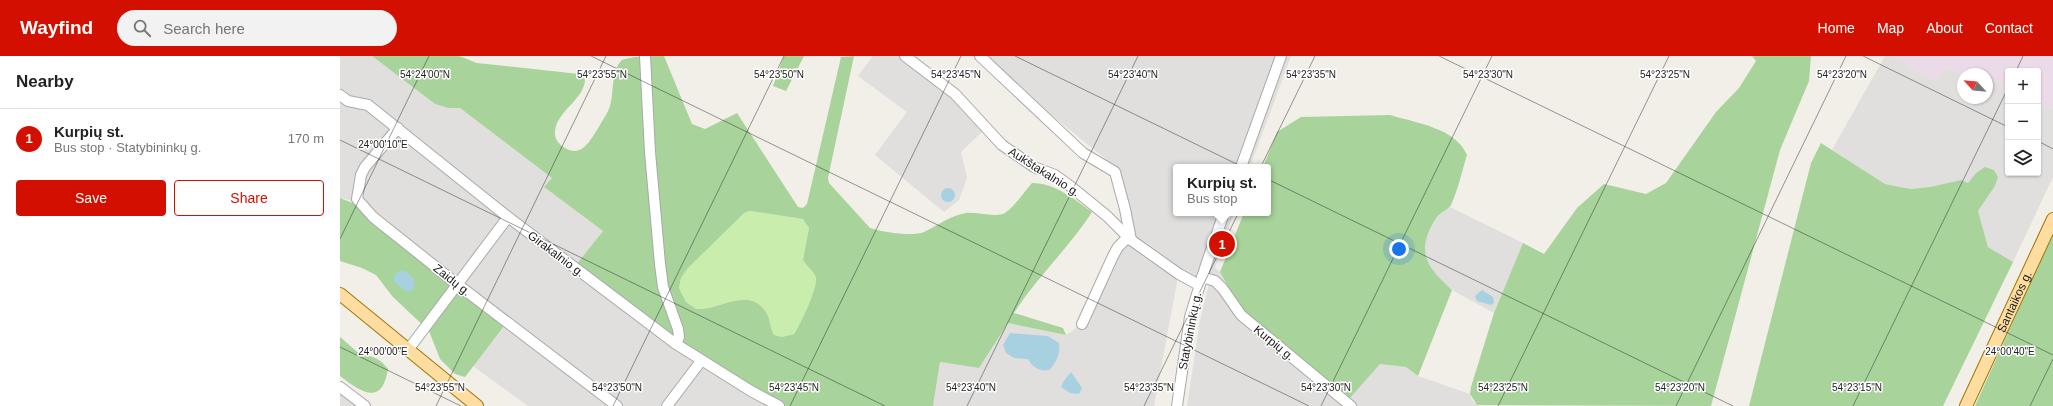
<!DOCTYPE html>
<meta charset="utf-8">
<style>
:root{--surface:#fff;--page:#f2f2f2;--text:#222;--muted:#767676;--line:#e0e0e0;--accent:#d30f00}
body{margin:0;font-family:Helvetica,sans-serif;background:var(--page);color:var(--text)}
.controls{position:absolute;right:12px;top:12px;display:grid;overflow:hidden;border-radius:4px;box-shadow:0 1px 3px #0004}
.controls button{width:36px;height:36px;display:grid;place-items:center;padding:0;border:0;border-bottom:1px solid var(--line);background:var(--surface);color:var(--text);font:20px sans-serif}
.compass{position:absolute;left:1617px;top:12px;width:36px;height:36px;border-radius:50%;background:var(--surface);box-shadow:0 1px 3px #0004;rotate:296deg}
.you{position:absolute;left:1059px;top:193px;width:14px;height:14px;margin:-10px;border:3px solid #fff;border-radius:50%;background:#1a73e8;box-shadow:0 0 0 6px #1a73e833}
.badge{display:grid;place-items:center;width:26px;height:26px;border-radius:50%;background:var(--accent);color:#fff;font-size:13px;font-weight:700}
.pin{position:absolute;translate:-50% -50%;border:2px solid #fff;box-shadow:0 1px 4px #0006}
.popup{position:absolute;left:833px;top:108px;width:98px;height:52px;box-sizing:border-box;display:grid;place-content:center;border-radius:4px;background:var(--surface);filter:drop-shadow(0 1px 3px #0005);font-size:13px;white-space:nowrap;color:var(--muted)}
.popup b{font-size:15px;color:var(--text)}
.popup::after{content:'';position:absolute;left:50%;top:100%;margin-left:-8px;border:8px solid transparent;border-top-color:var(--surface)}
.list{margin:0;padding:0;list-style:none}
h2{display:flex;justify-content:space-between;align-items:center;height:52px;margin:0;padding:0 16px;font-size:17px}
h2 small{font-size:13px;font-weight:400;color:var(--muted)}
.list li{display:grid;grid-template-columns:26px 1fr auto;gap:12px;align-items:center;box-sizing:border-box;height:60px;padding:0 16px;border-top:1px solid var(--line)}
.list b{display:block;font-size:15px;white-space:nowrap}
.list p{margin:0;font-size:13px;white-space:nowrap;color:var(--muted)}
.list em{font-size:13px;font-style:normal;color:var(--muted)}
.actions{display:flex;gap:8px;padding:12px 16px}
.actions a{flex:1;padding:9px 0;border:1px solid var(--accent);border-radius:4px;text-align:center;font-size:14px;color:var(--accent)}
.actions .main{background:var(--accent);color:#fff}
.icon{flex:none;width:22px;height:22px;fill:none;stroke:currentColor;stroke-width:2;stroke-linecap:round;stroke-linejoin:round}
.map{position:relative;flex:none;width:1713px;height:350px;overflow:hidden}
header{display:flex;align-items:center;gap:24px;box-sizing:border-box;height:56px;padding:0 20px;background:var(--accent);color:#fff}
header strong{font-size:19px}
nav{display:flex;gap:22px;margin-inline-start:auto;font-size:14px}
.search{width:280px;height:36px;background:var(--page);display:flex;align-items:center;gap:10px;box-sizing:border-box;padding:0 14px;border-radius:22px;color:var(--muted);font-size:15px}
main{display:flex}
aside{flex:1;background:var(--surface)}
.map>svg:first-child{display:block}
.residential{fill:#e0dfde}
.industrial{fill:#ebdae7}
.grass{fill:#c8edad}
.forest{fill:#a8d39b;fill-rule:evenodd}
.water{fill:#a7d0e1}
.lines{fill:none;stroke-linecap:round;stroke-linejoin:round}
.minor-casing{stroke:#a9a9a9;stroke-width:12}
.major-casing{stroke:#9f7600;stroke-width:14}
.minor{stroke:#fff;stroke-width:10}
.major{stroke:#ffdda0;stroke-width:12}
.ticks{fill:none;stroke:#222;stroke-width:1;stroke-opacity:0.45}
.labels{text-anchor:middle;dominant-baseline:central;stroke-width:3;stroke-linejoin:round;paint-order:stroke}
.street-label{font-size:12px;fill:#222;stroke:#fff}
.ticks-label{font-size:10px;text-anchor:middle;fill:#222;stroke:#fff;stroke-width:3;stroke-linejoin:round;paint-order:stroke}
</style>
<header>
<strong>Wayfind</strong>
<div class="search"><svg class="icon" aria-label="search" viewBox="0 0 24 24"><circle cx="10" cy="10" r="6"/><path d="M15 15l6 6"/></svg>Search here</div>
<nav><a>Home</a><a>Map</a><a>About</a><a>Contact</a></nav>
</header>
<main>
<aside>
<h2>Nearby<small></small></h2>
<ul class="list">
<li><span class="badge">1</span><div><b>Kurpių st.</b><p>Bus stop · Statybininkų g.</p></div><em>170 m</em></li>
</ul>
<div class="actions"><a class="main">Save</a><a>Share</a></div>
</aside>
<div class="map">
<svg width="1713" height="350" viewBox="0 0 1713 350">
<rect width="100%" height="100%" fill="#f2efe8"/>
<g class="residential">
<polygon points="0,0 32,0 95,48 108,52 120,52 212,122 204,131 263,175 237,208 417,336 446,350 188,350 133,310 165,270 9,144 0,142"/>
<polygon points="533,0 571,0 649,69 621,96 627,122 619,144 604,156 535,99 567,56 518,20"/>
<polygon points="645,0 951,0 910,111 836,111 836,157 894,157 875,212 880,216 900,252 1009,342 1040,308 1066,311 1078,320 1130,338 1132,344 1138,350 847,350 860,264 869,228 846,218 795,182 778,113 677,31"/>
<polygon points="1545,0 1552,0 1594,24 1607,12 1623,20 1623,42 1647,42 1647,22 1668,32 1668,117 1698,117 1698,46 1713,53 1713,121 1673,206 1648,191 1638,155 1655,130 1636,117 1628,128 1621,124 1590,131 1571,133 1545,128 1492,94"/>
<polygon points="1110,151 1183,187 1154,257 1112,234 1096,220 1084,199 1085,182 1098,160"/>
<polygon points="780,178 838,221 814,350 593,350 600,306 639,312 668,267 726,279 735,273"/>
<polygon points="0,326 30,350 0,350"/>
</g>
<polygon class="industrial" points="1552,0 1713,0 1713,53 1698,46 1698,15 1668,15 1668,32 1647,22 1647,18 1637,18 1628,14 1623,20 1607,12 1594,24"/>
<path class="grass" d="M 410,155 L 463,163 L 469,172 L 463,204 C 467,211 474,215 476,222 C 478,231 460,269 454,278 L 442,281 L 434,279 C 430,272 430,262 426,256 C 408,229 379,255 356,253 L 346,246 L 339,232 L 341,222 L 348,212 L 394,167 L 404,157 Z"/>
<g class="forest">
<path d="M 32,0 L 119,0 L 137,7 L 239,18 L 245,23 C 245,44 214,56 215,78 C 215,84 220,89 225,92 C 243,103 252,81 260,69 C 263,63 268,57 270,50 C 274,37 271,14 282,4 C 291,0 312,0 324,0 L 352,68 L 365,73 L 397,57 L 458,151 L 463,152 L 467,148 L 501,1 L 514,0 L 488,122 L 489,127 L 530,172 C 542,176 573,181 584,176 C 599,169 609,160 626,157 C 637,156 652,161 663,158 C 671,155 686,134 692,127 C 715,127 734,143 752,156 C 729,192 697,221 674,257 L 723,272 L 726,279 L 668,267 L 639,312 L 600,306 L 593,350 L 446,350 L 417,336 L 353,296 L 236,209 L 263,175 L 204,131 L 212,122 L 120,52 L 108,52 L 95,48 ZM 410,155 L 463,163 L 469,172 L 463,204 C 467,211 474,215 476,222 C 478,231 460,269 454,278 L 442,281 L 434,279 C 430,272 430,262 426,256 C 408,229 379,255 356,253 L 346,246 L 339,232 L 341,222 L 348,212 L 394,167 L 404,157 Z"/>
<polygon points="444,0 464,0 446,35 433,30"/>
<polygon points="1412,0 1471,0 1469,25 1440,94 1371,350 1137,349 1130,338 1131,331 1154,257 1183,187 1204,198 1237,152 1264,128 1306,138 1326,127 1376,56 1399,32 1416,5"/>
<path d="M 1050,59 C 1076,67 1116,72 1127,99 C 1122,115 1118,134 1111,149 C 1108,154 1101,156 1097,161 C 1075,194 1085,210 1112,234 L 1078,320 L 1066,311 L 1040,308 L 1009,343 L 900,252 L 880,216 L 904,157 L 928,157 L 928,111 L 923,111 L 937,76 L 961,61 Z"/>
<polygon points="1481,87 1545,128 1571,133 1590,131 1621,124 1628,127 1636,117 1645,111 1654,114 1658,121 1655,130 1638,155 1648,191 1673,206 1603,350 1409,350 1471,107"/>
<polygon points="0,142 15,148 165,269 125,321 115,318 100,303 89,275 53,241 36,219 22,212 0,205"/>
<polygon points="1713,178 1713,350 1635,350 1706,193"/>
<path d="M 0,281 L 22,300 C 33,299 41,304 48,313 C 42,350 22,337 0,320 Z"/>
</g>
<g class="water">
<circle cx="608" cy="139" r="7"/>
<polygon points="59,215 65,215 74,223 74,229 72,234 67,236 54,226 54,220"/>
<polygon points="1142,234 1153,241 1154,247 1151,249 1137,245 1135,240"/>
<path d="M 670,277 L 708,280 L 719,287 C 721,296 716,308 709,314 C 700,316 692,311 688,303 L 674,302 L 666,297 L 663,289 Z"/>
<polygon points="731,316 742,332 739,338 730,337 721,331 723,326"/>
</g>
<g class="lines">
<g class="minor-casing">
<g id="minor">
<polyline points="305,0 310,96 320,208 323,231 338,273 339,281 336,288"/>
<polyline points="565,0 615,38 662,89 694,111 715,119 730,130 767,160 791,184 839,218 859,229"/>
<polyline points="640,0 743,97 775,116 785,153 791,184"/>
<polyline points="0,39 8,45 28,49 168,161 336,288 411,335 439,350"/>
<polyline points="58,72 25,111 21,119 17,143 33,161 117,228 277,350"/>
<polyline points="901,111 941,0"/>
<polyline points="862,221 875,225 883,233 901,259 1011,350"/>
<polyline points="742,268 773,200 778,191 788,181"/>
<polyline points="68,294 168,161"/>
<polyline points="0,331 25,350"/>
<polyline points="327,350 361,305"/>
<polyline points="837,350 850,261 866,209 884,157"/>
</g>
</g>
<g class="major-casing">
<g id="major">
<polyline points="0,238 137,350"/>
<path id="s1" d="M 1626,350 L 1713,163"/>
</g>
</g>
<use href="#minor" class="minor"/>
<use href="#major" class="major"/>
</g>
<path class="ticks" d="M 251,0 L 969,350M 675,0 L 1393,350M 1099,0 L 1713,299M 1523,0 L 1668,71M 1676,15 L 1683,0M 0,84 L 545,350M 1698,85 L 1713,93M 0,183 L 89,0M 0,291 L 121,350M 96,350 L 266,0M 273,350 L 444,0M 450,350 L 621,0M 627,350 L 798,0M 804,350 L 975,0M 981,350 L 1152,0M 1158,350 L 1329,0M 1336,350 L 1506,0M 1513,350 L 1668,32M 1690,350 L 1713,303"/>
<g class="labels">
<g class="street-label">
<text transform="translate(704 116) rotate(32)">Aukštakalnio g.</text>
<text transform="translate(216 198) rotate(37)">Girakalnio g.</text>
<text transform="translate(112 224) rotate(38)">Zaidų g.</text>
<text stroke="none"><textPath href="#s1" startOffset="115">Santaikos g.</textPath></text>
<text transform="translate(850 275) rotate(-79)">Statybininkų g.</text>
<text transform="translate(934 287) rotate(39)">Kurpių g.</text>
</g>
</g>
<g class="ticks-label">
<text x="1502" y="22">54°23'20"N</text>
<text x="85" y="22">54°24'00"N</text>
<text x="262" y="22">54°23'55"N</text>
<text x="439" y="22">54°23'50"N</text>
<text x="616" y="22">54°23'45"N</text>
<text x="793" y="22">54°23'40"N</text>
<text x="971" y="22">54°23'35"N</text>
<text x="1148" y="22">54°23'30"N</text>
<text x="1325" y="22">54°23'25"N</text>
<text x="43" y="92">24°00'10"E</text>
<text x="1670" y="299">24°00'40"E</text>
<text x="43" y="299">24°00'00"E</text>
<text x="100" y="335">54°23'55"N</text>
<text x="277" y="335">54°23'50"N</text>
<text x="454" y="335">54°23'45"N</text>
<text x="631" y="335">54°23'40"N</text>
<text x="809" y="335">54°23'35"N</text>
<text x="986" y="335">54°23'30"N</text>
<text x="1163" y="335">54°23'25"N</text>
<text x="1340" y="335">54°23'20"N</text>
<text x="1517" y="335">54°23'15"N</text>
</g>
</svg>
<div class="controls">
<button>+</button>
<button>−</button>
<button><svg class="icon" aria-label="layers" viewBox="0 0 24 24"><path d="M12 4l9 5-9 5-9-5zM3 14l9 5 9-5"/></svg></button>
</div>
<svg class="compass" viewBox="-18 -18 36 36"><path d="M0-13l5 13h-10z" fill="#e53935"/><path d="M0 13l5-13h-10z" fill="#767676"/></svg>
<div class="you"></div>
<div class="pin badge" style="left:882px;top:188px">1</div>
<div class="popup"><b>Kurpių st.</b>Bus stop</div>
</div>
</main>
